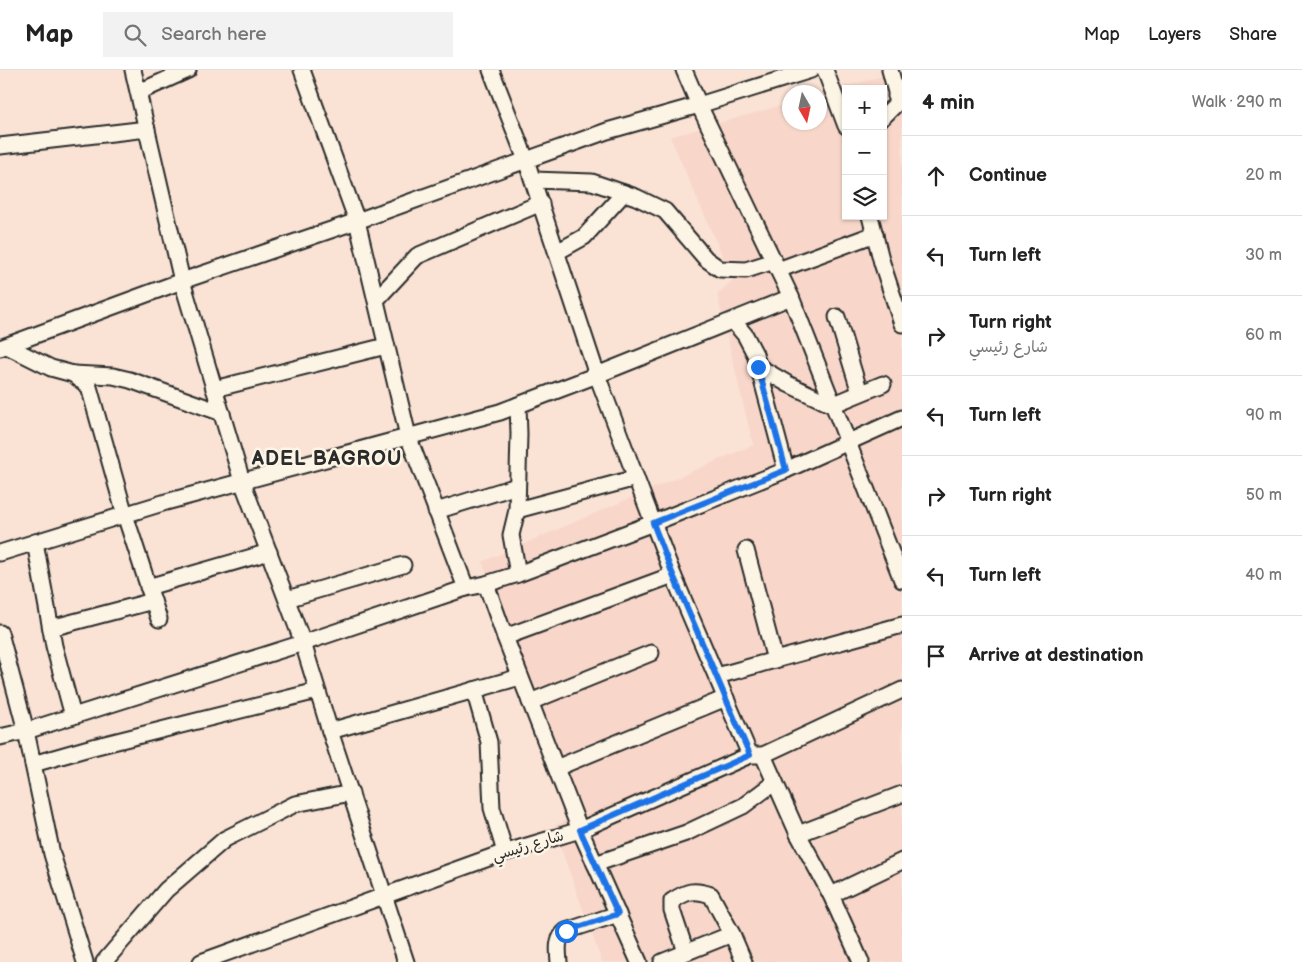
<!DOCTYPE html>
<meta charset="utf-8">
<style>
:root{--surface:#fff;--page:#f2f2f2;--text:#222;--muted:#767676;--line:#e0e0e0}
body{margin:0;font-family:"Balsamiq Sans","Playpen Sans Arabic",sans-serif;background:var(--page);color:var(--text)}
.controls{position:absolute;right:15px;top:15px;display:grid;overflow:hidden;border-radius:0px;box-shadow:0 1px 4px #0004}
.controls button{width:45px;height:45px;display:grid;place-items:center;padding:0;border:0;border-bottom:1px solid var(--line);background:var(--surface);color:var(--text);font:25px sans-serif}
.compass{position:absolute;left:782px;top:15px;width:45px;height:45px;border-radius:50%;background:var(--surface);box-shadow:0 1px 4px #0004;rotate:171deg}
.stop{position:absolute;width:15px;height:15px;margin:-11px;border:4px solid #1a73e8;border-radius:50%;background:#fff}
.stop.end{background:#1a73e8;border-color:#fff;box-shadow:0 1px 5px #0008}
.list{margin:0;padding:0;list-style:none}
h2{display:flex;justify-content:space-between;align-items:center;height:65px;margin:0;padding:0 20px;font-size:21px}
h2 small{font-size:16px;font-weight:400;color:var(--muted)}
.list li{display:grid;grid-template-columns:32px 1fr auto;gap:15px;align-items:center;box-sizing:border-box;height:80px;padding:0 20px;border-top:1px solid var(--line)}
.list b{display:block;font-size:19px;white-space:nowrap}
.list p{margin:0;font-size:16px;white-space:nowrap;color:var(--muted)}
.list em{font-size:16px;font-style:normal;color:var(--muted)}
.icon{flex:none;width:28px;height:28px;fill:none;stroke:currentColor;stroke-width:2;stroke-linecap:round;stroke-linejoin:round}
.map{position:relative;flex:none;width:902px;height:892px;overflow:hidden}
header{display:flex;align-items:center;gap:30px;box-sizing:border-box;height:70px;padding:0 25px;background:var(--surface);border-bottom:1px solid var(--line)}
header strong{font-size:24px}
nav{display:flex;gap:28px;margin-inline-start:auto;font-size:18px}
.search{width:350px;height:45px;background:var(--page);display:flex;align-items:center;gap:12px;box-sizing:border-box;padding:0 18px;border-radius:0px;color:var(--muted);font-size:19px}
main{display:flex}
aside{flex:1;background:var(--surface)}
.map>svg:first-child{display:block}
.built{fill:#f8d7ca;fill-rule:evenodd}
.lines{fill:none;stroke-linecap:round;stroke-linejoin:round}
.minor-casing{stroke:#2b2b2b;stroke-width:19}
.minor{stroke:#fcf5e5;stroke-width:15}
.route{stroke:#1a73e8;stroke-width:6}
.labels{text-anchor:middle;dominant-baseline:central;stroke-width:5;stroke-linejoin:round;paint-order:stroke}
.street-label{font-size:15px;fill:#2b2b2b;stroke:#fcf5e5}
.district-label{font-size:20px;font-weight:bold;letter-spacing:1px;fill:#2b2b2b;stroke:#fcf5e5}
</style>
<header>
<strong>Map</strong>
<div class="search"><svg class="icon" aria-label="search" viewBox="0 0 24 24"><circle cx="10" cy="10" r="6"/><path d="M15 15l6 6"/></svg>Search here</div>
<nav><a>Map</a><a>Layers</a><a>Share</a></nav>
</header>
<main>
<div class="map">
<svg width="902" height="892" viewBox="0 0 902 892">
<rect width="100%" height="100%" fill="#fae3d5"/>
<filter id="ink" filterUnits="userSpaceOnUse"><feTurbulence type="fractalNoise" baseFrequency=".02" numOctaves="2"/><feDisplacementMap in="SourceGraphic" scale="10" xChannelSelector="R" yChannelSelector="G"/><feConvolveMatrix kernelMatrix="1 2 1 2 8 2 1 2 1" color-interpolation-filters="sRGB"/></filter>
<g filter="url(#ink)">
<path class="built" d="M 902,0 L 902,892 L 602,892 L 553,757 L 581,741 L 482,492 L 753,375 L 717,224 L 733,210 L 670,67 L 789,33 L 789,52 L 819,52 L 820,24 ZM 846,19 L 883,19 L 883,146 L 846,146 Z"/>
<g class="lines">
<g class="minor-casing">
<g id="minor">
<polyline points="133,0 182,211 242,411 303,573 330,661 406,892"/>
<polyline points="302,0 357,151 408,366 466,518"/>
<polyline points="491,0 526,90 597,305 636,408 673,505 750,685"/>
<polyline points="684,0 699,35 791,227 902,510"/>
<polyline points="825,0 846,56"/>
<polyline points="139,22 188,0"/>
<polyline points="883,47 896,34 896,22 890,0"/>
<polyline points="0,76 147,59"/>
<polyline points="533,110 592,112 636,127 665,141 706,189 720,199 746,200 774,191"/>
<polyline points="870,146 882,193 902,254"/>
<polyline points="557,182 584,167 624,123"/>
<polyline points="778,200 875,164"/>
<polyline points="376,230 417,186 541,133"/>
<polyline points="837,247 860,323"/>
<polyline points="733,251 745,265 755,284 786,400"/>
<polyline points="7,276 51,298 73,304 89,317 125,445 159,549"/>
<polyline points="0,278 182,211 357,151 607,61 699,35 811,0"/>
<polyline points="759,297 788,314 832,335 883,314"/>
<polyline points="73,304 113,306 130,310 222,343"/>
<polyline points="214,319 386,276"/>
<polyline points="517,440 636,408"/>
<polyline points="436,441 517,416"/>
<polyline points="35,472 54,576 73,646"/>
<polyline points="746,480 775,590"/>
<polyline points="0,483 166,432 500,342 597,305 791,227"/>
<polyline points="518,504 511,465 517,440 519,364 518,335"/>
<polyline points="486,514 505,567 580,760 639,892"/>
<polyline points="148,517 269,482"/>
<polyline points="287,529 403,495"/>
<polyline points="51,558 153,531"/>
<polyline points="0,563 26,661 52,784 85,892"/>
<polyline points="505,567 673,505"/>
<polyline points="717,606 902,555"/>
<polyline points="474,620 489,672 492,738 505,782"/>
<polyline points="530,632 651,583"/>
<polyline points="330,661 520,607"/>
<polyline points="0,667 26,661 303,573 466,518 486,514 518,504 653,453 786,400 902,348"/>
<polyline points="763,685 798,764 831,825 861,892"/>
<polyline points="33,694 89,678 317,621"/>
<polyline points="556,698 726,628"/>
<polyline points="798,764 902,724"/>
<polyline points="595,794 686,763 743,736 775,712"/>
<polyline points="831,825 902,791"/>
<path d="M 686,882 L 672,840 L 672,831 C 687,821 694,819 711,825 L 732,864 L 744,892"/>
<polyline points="104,892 166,820 225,769 295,734 351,723"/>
<polyline points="201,892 497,785 580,760 750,685 763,685 902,620"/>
<path d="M 559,892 C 558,880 556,869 566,861 L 618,844"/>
<polyline points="662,892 732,864"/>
</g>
</g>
<use href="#minor" class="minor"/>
</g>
</g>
<g class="lines" filter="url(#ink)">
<polyline class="route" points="566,861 618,844 580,760 750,685 673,505 653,453 786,400 758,297"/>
</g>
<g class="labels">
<g class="street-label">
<text transform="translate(528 776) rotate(-17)">شارع رئيسي</text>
</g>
<g class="district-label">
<text x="327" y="389">ADEL BAGROU</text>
</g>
</g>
</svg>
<div class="controls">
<button>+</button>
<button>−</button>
<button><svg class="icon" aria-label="layers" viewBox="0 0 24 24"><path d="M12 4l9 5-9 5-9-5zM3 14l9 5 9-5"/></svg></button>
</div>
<svg class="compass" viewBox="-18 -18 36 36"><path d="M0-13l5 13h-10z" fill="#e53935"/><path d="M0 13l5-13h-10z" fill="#767676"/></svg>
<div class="stop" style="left:566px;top:861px"></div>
<div class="stop end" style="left:758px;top:297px"></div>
</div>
<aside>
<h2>4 min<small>Walk · 290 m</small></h2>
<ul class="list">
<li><svg class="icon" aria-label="ahead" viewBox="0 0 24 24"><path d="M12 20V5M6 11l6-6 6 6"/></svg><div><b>Continue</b></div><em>20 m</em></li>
<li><svg class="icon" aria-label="left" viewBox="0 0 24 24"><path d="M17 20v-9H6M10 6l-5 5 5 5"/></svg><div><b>Turn left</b></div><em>30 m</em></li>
<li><svg class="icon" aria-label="right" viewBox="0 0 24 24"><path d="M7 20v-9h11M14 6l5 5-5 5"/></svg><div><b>Turn right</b><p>شارع رئيسي</p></div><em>60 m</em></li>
<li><svg class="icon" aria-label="left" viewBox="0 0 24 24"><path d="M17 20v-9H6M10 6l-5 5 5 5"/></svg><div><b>Turn left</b></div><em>90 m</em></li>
<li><svg class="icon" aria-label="right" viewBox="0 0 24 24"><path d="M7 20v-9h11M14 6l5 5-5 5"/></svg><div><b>Turn right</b></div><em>50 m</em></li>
<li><svg class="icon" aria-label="left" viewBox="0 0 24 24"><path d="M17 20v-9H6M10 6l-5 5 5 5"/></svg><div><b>Turn left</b></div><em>40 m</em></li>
<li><svg class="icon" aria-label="arrive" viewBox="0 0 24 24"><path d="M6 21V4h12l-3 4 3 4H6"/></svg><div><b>Arrive at destination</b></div></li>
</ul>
</aside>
</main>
